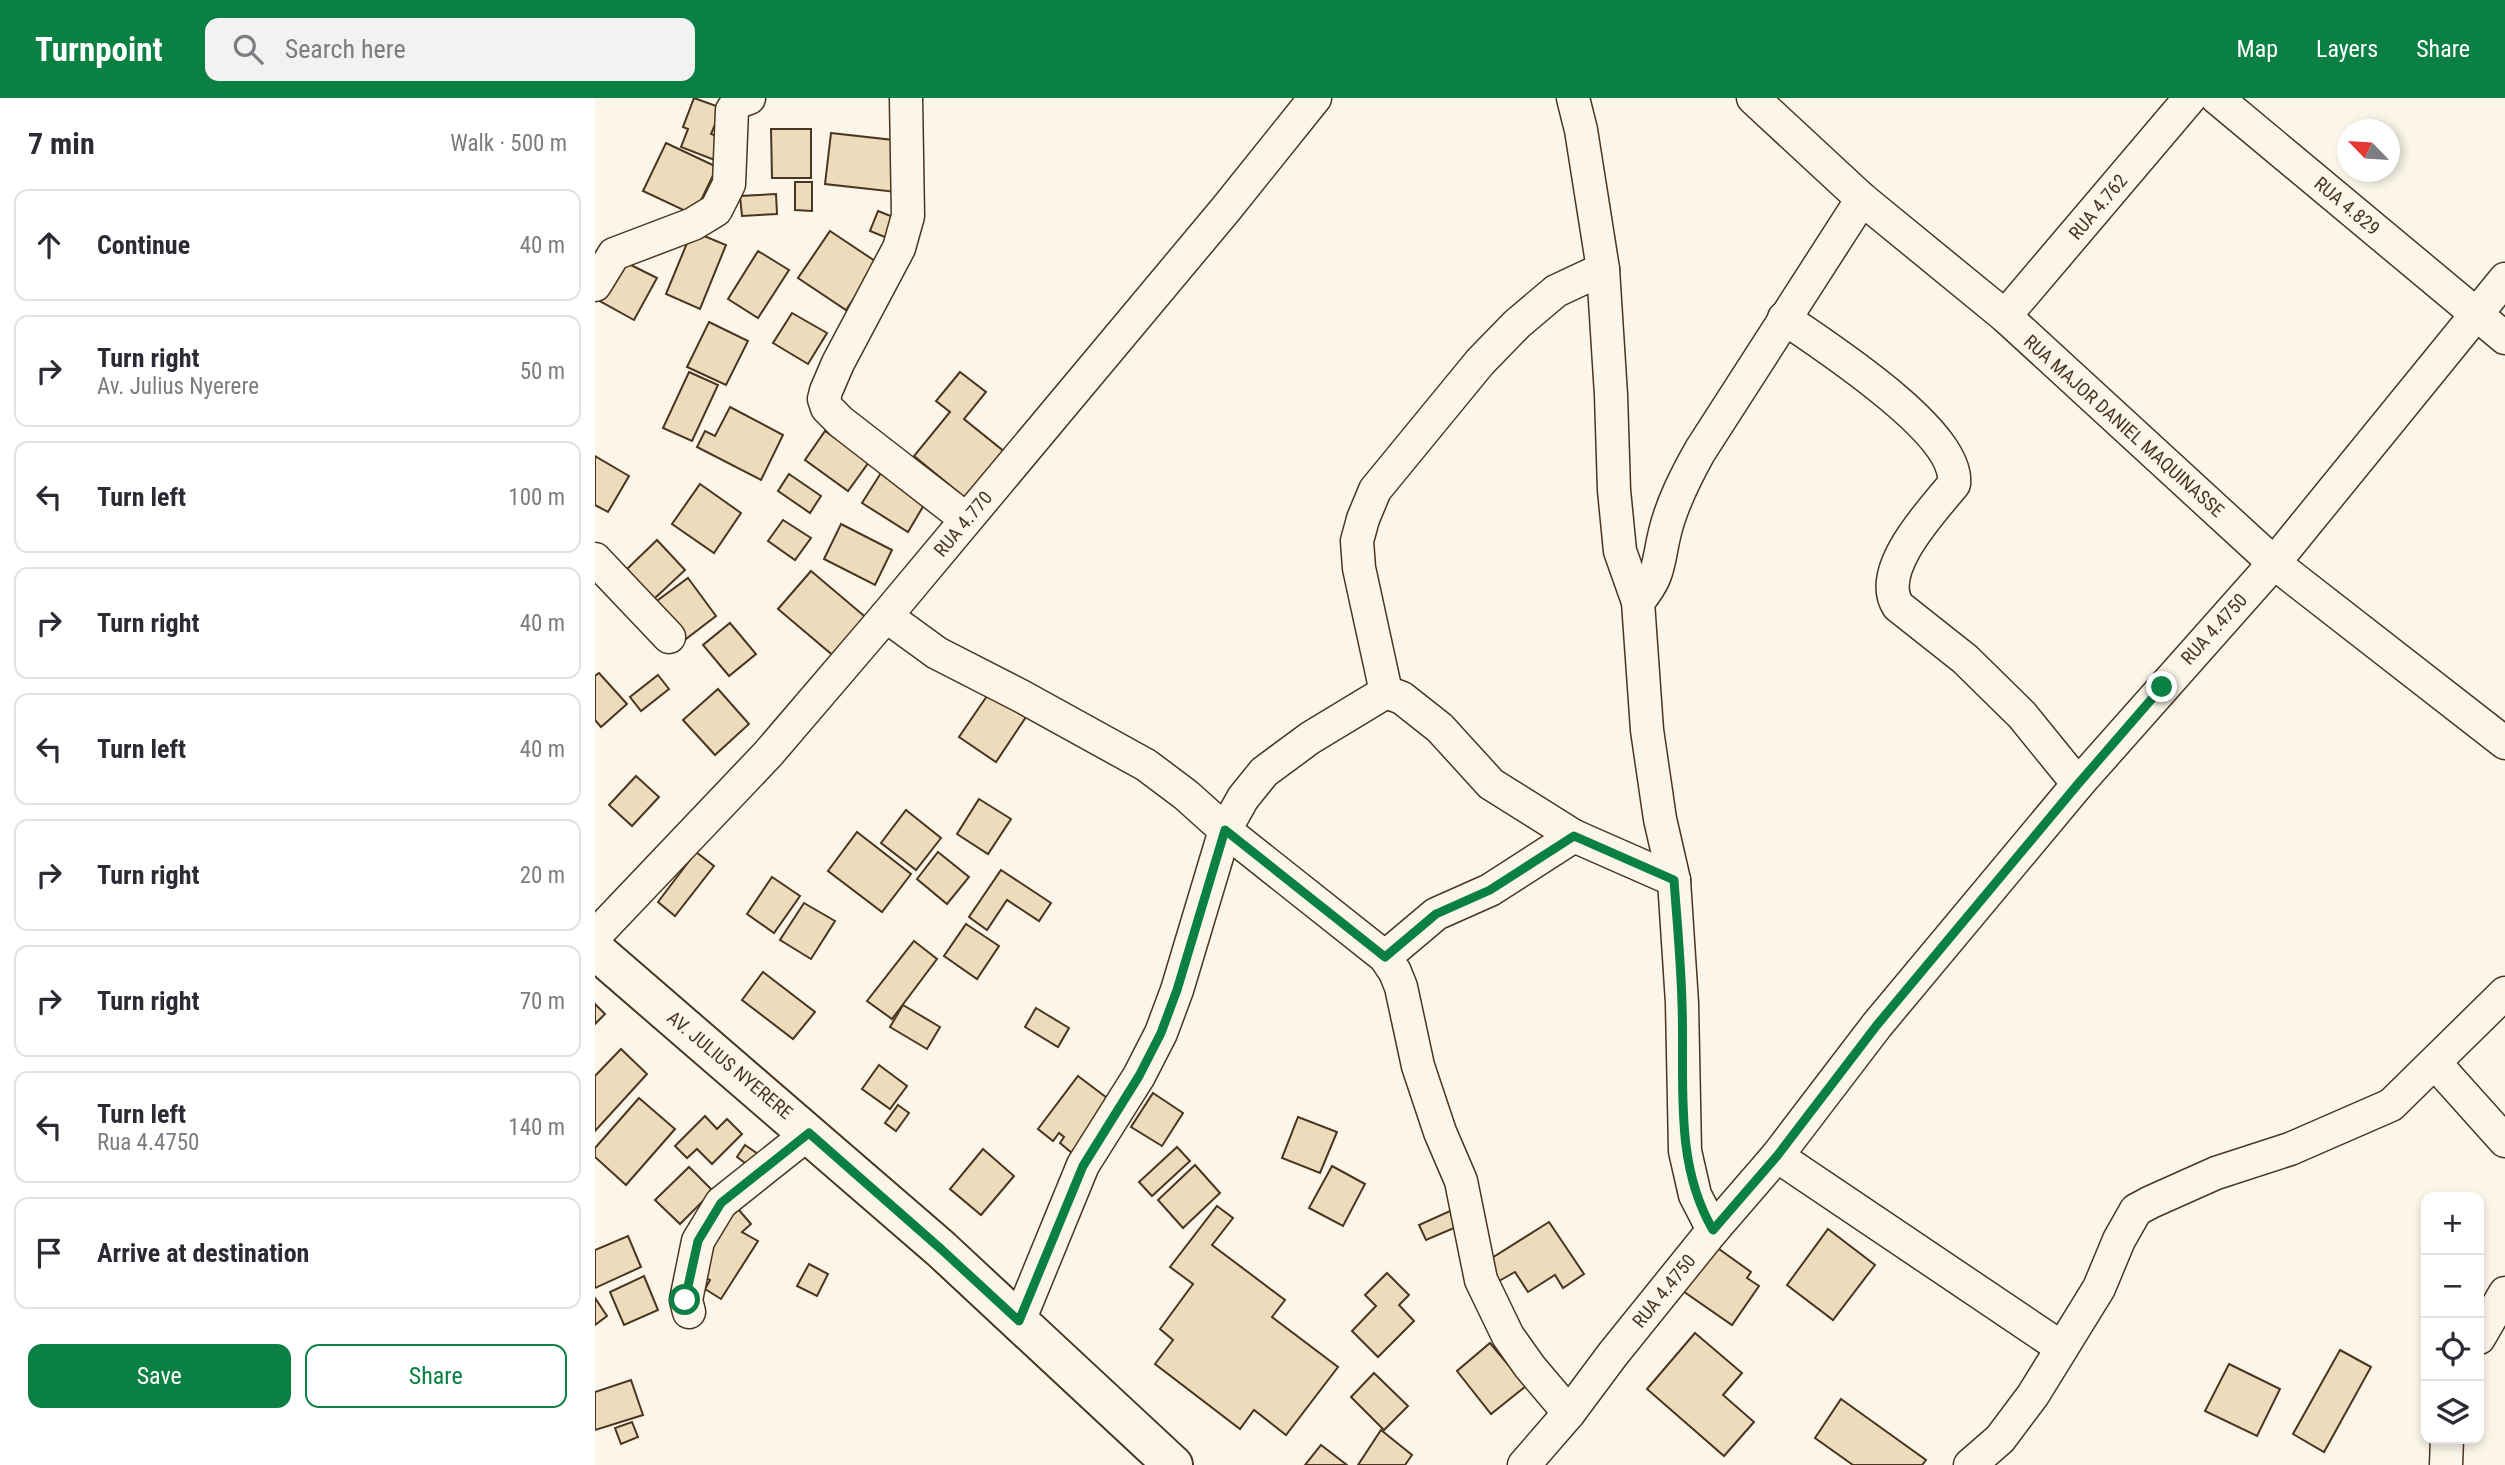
<!DOCTYPE html>
<meta charset="utf-8">
<style>
:root{--surface:#fff;--page:#f2f2f3;--text:#2b2b33;--muted:#7c7c81;--line:#e1e1e2;--accent:#0b8043}
body{margin:0;font-family:"Roboto Condensed",sans-serif;background:var(--page);color:var(--text)}
.controls{position:absolute;right:21px;bottom:21px;display:grid;overflow:hidden;border-radius:14px;box-shadow:0 4px 10px #0003}
.controls button{width:63px;height:63px;display:grid;place-items:center;padding:0;border:0;border-bottom:2px solid var(--line);background:var(--surface);color:var(--text);font:35px sans-serif}
.compass{position:absolute;left:1742px;top:21px;width:63px;height:63px;border-radius:50%;background:var(--surface);box-shadow:0 4px 10px #0003;rotate:295deg}
.stop{position:absolute;width:21px;height:21px;margin:-16px;border:5px solid #0b8043;border-radius:50%;background:#fff}
.stop.end{background:#0b8043;border-color:#fff;box-shadow:0 2px 7px #0008}
.list{margin:0;padding:0;list-style:none}
h2{display:flex;justify-content:space-between;align-items:center;height:91px;margin:0;padding:0 28px;font-size:30px}
h2 small{font-size:23px;font-weight:400;color:var(--muted)}
.list li{display:grid;grid-template-columns:46px 1fr auto;gap:21px;align-items:center;box-sizing:border-box;height:112px;margin:0 14px 14px;padding:0 14px;border:2px solid var(--line);border-radius:14px}
.list b{display:block;font-size:26px;white-space:nowrap}
.list p{margin:0;font-size:23px;white-space:nowrap;color:var(--muted)}
.list em{font-size:23px;font-style:normal;color:var(--muted)}
.actions{display:flex;gap:14px;padding:21px 28px}
.actions a{flex:1;padding:16px 0;border:2px solid var(--accent);border-radius:14px;text-align:center;font-size:24px;color:var(--accent)}
.actions .main{background:var(--accent);color:#fff}
.icon{flex:none;width:38px;height:38px;fill:none;stroke:currentColor;stroke-width:2;stroke-linecap:round;stroke-linejoin:round}
.map{position:relative;flex:none;width:1910px;height:1367px;overflow:hidden}
header{display:flex;align-items:center;gap:42px;box-sizing:border-box;height:98px;padding:0 35px;background:var(--accent);color:#fff}
header strong{font-size:33px}
nav{display:flex;gap:38px;margin-inline-start:auto;font-size:24px}
.search{width:490px;height:63px;background:var(--page);display:flex;align-items:center;gap:18px;box-sizing:border-box;padding:0 24px;border-radius:14px;color:var(--muted);font-size:26px}
main{display:flex}
aside{flex:1;background:var(--surface)}
.map>svg:first-child{display:block}
.building{fill:#ecdcbc;stroke:#4a3520;stroke-width:2}
.lines{fill:none;stroke-linecap:round;stroke-linejoin:round}
.minor-casing{stroke:#4a3520;stroke-width:35}
.secondary-casing{stroke:#4a3520;stroke-width:42}
.minor{stroke:#fbf6e9;stroke-width:32}
.secondary{stroke:#fbf6e9;stroke-width:38}
.route{stroke:#0b8043;stroke-width:9}
.labels{text-anchor:middle;dominant-baseline:central;stroke-width:5;stroke-linejoin:round;paint-order:stroke}
.street-label{font-size:19px;fill:#4a3520;stroke:#fbf6e9}
</style>
<header>
<strong>Turnpoint</strong>
<div class="search"><svg class="icon" aria-label="search" viewBox="0 0 24 24"><circle cx="10" cy="10" r="6"/><path d="M15 15l6 6"/></svg>Search here</div>
<nav><a>Map</a><a>Layers</a><a>Share</a></nav>
</header>
<main>
<aside>
<h2>7 min<small>Walk · 500 m</small></h2>
<ul class="list">
<li><svg class="icon" aria-label="ahead" viewBox="0 0 24 24"><path d="M12 20V5M6 11l6-6 6 6"/></svg><div><b>Continue</b></div><em>40 m</em></li>
<li><svg class="icon" aria-label="right" viewBox="0 0 24 24"><path d="M7 20v-9h11M14 6l5 5-5 5"/></svg><div><b>Turn right</b><p>Av. Julius Nyerere</p></div><em>50 m</em></li>
<li><svg class="icon" aria-label="left" viewBox="0 0 24 24"><path d="M17 20v-9H6M10 6l-5 5 5 5"/></svg><div><b>Turn left</b></div><em>100 m</em></li>
<li><svg class="icon" aria-label="right" viewBox="0 0 24 24"><path d="M7 20v-9h11M14 6l5 5-5 5"/></svg><div><b>Turn right</b></div><em>40 m</em></li>
<li><svg class="icon" aria-label="left" viewBox="0 0 24 24"><path d="M17 20v-9H6M10 6l-5 5 5 5"/></svg><div><b>Turn left</b></div><em>40 m</em></li>
<li><svg class="icon" aria-label="right" viewBox="0 0 24 24"><path d="M7 20v-9h11M14 6l5 5-5 5"/></svg><div><b>Turn right</b></div><em>20 m</em></li>
<li><svg class="icon" aria-label="right" viewBox="0 0 24 24"><path d="M7 20v-9h11M14 6l5 5-5 5"/></svg><div><b>Turn right</b></div><em>70 m</em></li>
<li><svg class="icon" aria-label="left" viewBox="0 0 24 24"><path d="M17 20v-9H6M10 6l-5 5 5 5"/></svg><div><b>Turn left</b><p>Rua 4.4750</p></div><em>140 m</em></li>
<li><svg class="icon" aria-label="arrive" viewBox="0 0 24 24"><path d="M6 21V4h12l-3 4 3 4H6"/></svg><div><b>Arrive at destination</b></div></li>
</ul>
<div class="actions"><a class="main">Save</a><a>Share</a></div>
</aside>
<div class="map">
<svg width="1910" height="1367" viewBox="0 0 1910 1367">
<rect width="100%" height="100%" fill="#fbf6e9"/>
<g class="building">
<polygon points="99,0 127,10 116,36 130,41 122,63 86,49 93,31 88,29"/>
<polygon points="176,31 216,31 216,80 177,80"/>
<polygon points="236,35 307,43 301,94 230,86"/>
<polygon points="71,45 122,69 99,117 48,93"/>
<polygon points="200,84 217,84 217,113 200,112"/>
<polygon points="181,96 182,116 147,118 145,98"/>
<polygon points="283,113 311,124 302,144 275,133"/>
<polygon points="97,133 131,147 105,211 71,196"/>
<polygon points="235,133 283,165 251,212 203,180"/>
<polygon points="163,153 194,172 163,220 133,201"/>
<polygon points="24,161 62,180 39,222 3,202"/>
<polygon points="197,215 232,235 213,266 178,245"/>
<polygon points="114,224 153,243 131,287 92,269"/>
<polygon points="94,274 123,287 97,343 68,330"/>
<polygon points="365,274 391,294 369,321 411,355 373,402 319,358 355,314 341,303"/>
<polygon points="135,309 188,337 166,382 102,349 110,333 120,338"/>
<polygon points="230,333 274,364 253,393 210,362"/>
<polygon points="0,358 34,378 13,414 0,407"/>
<polygon points="291,367 336,395 313,434 267,405"/>
<polygon points="194,376 226,398 215,415 183,393"/>
<polygon points="105,386 146,415 119,455 77,426"/>
<polygon points="188,422 216,440 200,462 173,443"/>
<polygon points="246,426 297,452 280,487 229,461"/>
<polygon points="62,442 90,472 59,501 32,471"/>
<polygon points="216,473 274,522 241,560 183,511"/>
<polygon points="93,480 121,518 87,544 59,505"/>
<polygon points="135,525 161,556 134,578 108,547"/>
<polygon points="4,575 32,606 6,629 0,622 0,578"/>
<polygon points="63,577 74,591 46,613 35,599"/>
<polygon points="123,591 154,626 120,657 88,622"/>
<polygon points="394,595 431,619 401,664 364,639"/>
<polygon points="41,678 64,699 37,728 14,707"/>
<polygon points="384,701 416,721 393,756 362,736"/>
<polygon points="311,712 346,740 321,772 286,745"/>
<polygon points="262,734 316,776 287,814 233,773"/>
<polygon points="101,754 119,768 80,818 63,804"/>
<polygon points="343,754 374,779 352,806 322,781"/>
<polygon points="406,772 456,805 444,823 412,802 392,832 374,819"/>
<polygon points="177,779 205,798 179,835 152,816"/>
<polygon points="209,805 240,823 216,861 185,842"/>
<polygon points="371,826 404,848 382,881 349,858"/>
<polygon points="319,843 342,861 297,921 272,903"/>
<polygon points="168,874 220,914 198,941 147,902"/>
<polygon points="0,906 10,916 0,926"/>
<polygon points="308,907 345,929 332,951 295,929"/>
<polygon points="441,910 474,930 463,949 430,929"/>
<polygon points="26,951 52,976 0,1033 0,978"/>
<polygon points="284,967 312,988 295,1011 267,991"/>
<polygon points="483,978 516,1003 477,1055 465,1045 469,1039 464,1035 458,1043 443,1031"/>
<polygon points="558,995 588,1015 567,1048 536,1029"/>
<polygon points="44,1000 80,1031 31,1087 0,1059 0,1050"/>
<polygon points="303,1007 314,1015 301,1033 290,1025"/>
<polygon points="110,1018 122,1031 132,1021 147,1036 117,1066 102,1051 92,1060 80,1048"/>
<polygon points="703,1019 742,1034 725,1075 687,1060"/>
<polygon points="150,1047 166,1058 157,1070 142,1059"/>
<polygon points="582,1049 595,1063 557,1098 544,1084"/>
<polygon points="388,1051 419,1078 386,1117 355,1091"/>
<polygon points="600,1067 625,1095 588,1130 563,1102"/>
<polygon points="737,1068 770,1086 748,1128 714,1110"/>
<polygon points="94,1069 118,1093 85,1126 60,1102"/>
<polygon points="622,1108 638,1120 617,1147 690,1202 677,1219 743,1269 691,1337 659,1312 645,1331 560,1266 578,1242 565,1231 598,1186 575,1169"/>
<polygon points="866,1108 873,1124 831,1142 824,1127"/>
<polygon points="143,1111 156,1126 147,1134 163,1143 126,1201 110,1191 115,1182 103,1175 115,1134"/>
<polygon points="954,1124 989,1176 968,1190 960,1177 933,1194 920,1174 904,1183 892,1163"/>
<polygon points="1233,1131 1280,1167 1238,1222 1192,1187"/>
<polygon points="33,1138 46,1169 0,1190 0,1152"/>
<polygon points="1117,1146 1156,1174 1152,1180 1164,1188 1137,1227 1085,1191"/>
<polygon points="214,1166 233,1176 222,1198 202,1188"/>
<polygon points="792,1175 814,1197 804,1207 819,1223 783,1259 757,1233 781,1208 770,1197"/>
<polygon points="49,1178 63,1212 29,1227 15,1194"/>
<polygon points="0,1200 12,1218 0,1227"/>
<polygon points="1100,1235 1147,1275 1128,1297 1159,1324 1129,1358 1052,1291"/>
<polygon points="895,1245 931,1288 896,1316 862,1273"/>
<polygon points="1745,1252 1776,1269 1729,1354 1698,1336"/>
<polygon points="1634,1266 1685,1291 1662,1338 1610,1313"/>
<polygon points="779,1275 813,1308 789,1332 756,1299"/>
<polygon points="36,1282 48,1317 0,1332 0,1294"/>
<polygon points="1246,1301 1331,1362 1327,1367 1258,1367 1220,1340"/>
<polygon points="37,1324 43,1339 26,1346 20,1330"/>
<polygon points="786,1332 817,1357 810,1367 763,1367"/>
<polygon points="726,1347 752,1367 710,1367"/>
</g>
<g class="lines">
<g class="minor-casing">
<g id="minor">
<polyline points="311,0 313,118 304,150 243,265 231,293 229,301 232,310 246,324 371,421"/>
<polyline points="978,0 986,32 1008,171 1016,297 1019,392 1025,453 1043,504 1052,632 1065,721 1079,782 1087,905 1090,1053 1100,1097 1118,1132"/>
<polyline points="1158,0 1267,101 1410,218 1679,465 1910,645"/>
<polyline points="1622,0 1910,240"/>
<polyline points="0,187 19,156 98,126 121,112 134,86 137,12 143,4 154,0"/>
<polyline points="1410,218 1595,0"/>
<path d="M 1189,220 C 1228,247 1365,334 1359,386 C 1337,413 1280,472 1303,508 L 1370,561 L 1427,617 L 1483,686"/>
<polyline points="0,461 74,539"/>
<path d="M 1043,504 C 1066,476 1062,467 1070,434 C 1077,405 1091,378 1105,353 L 1267,101"/>
<polyline points="291,518 342,555 426,598 551,667 591,697 630,732 790,859 800,874 806,889 823,968 845,1034 866,1083 886,1182 913,1238 935,1269 974,1315"/>
<polyline points="791,594 764,470 762,443 768,421 780,392 885,264 922,226 961,193 1008,171"/>
<polyline points="791,594 807,600 845,630 896,686 979,738 1079,782"/>
<polyline points="0,838 173,656 291,518 631,111 720,0"/>
<polyline points="790,859 841,816 895,792 979,738"/>
<polyline points="1840,965 1910,1043"/>
<polyline points="1182,1058 1467,1250"/>
<polyline points="94,1214 91,1202 103,1143 126,1105 214,1035"/>
<polyline points="424,1223 488,1067 544,978 566,935 582,892 630,732 648,700 669,674 715,640 791,594"/>
<polyline points="1884,1240 1910,1195"/>
<polyline points="929,1367 974,1315 1018,1256 1118,1132 1182,1058 1282,927 1483,686 1679,465 1910,181"/>
<polyline points="1375,1367 1405,1341 1438,1297 1504,1190 1524,1142 1541,1112 1556,1104 1621,1075 1695,1051 1796,1007 1910,895"/>
<polyline points="1851,1367 1852,1341"/>
</g>
</g>
<g class="secondary-casing">
<polyline id="secondary" points="0,852 346,1151 578,1367"/>
</g>
<use href="#minor" class="minor"/>
<use href="#secondary" class="secondary"/>
</g>
<g class="lines">
<path class="route" d="M 90,1202 L 103,1143 L 126,1105 L 214,1035 L 346,1151 L 424,1223 L 488,1068 L 544,978 L 566,935 L 582,892 L 630,732 L 790,859 L 841,816 L 895,792 L 979,738 L 1079,782 C 1082,823 1086,865 1087,906 C 1090,982 1078,1064 1118,1132 L 1182,1058 L 1282,927 L 1483,686 L 1567,589"/>
</g>
<g class="labels">
<g class="street-label">
<text transform="translate(1752 108) rotate(40)">RUA 4.829</text>
<text transform="translate(1503 109) rotate(-50)">RUA 4.762</text>
<text transform="translate(1529 328) rotate(42)">RUA MAJOR DANIEL MAQUINASSE</text>
<text transform="translate(368 426) rotate(-50)">RUA 4.770</text>
<text transform="translate(1619 531) rotate(-48)">RUA 4.4750</text>
<text transform="translate(135 967) rotate(40)">AV. JULIUS NYERERE</text>
<text transform="translate(1069 1193) rotate(-51)">RUA 4.4750</text>
</g>
</g>
</svg>
<div class="controls">
<button>+</button>
<button>−</button>
<button><svg class="icon" aria-label="locate" viewBox="0 0 24 24"><circle cx="12" cy="12" r="6"/><path d="M12 2v4M12 18v4M2 12h4M18 12h4"/></svg></button>
<button><svg class="icon" aria-label="layers" viewBox="0 0 24 24"><path d="M12 4l9 5-9 5-9-5zM3 14l9 5 9-5"/></svg></button>
</div>
<svg class="compass" viewBox="-18 -18 36 36"><path d="M0-13l5 13h-10z" fill="#e53935"/><path d="M0 13l5-13h-10z" fill="#7c7c81"/></svg>
<div class="stop" style="left:90px;top:1202px"></div>
<div class="stop end" style="left:1567px;top:589px"></div>
</div>
</main>
